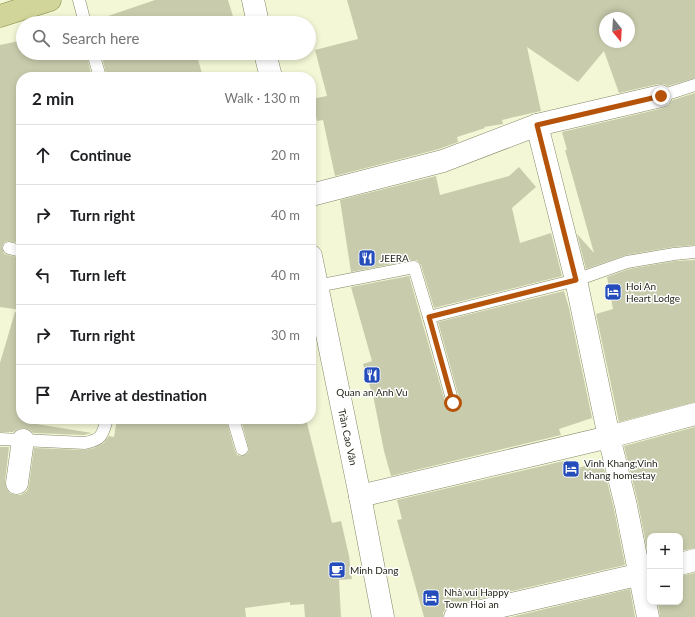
<!DOCTYPE html>
<meta charset="utf-8">
<style>
:root{--surface:#fff;--page:#f6f6f6;--text:#202124;--muted:#757577;--line:#e0e0e0}
body{margin:0;font-family:Lato,sans-serif;background:var(--page);color:var(--text)}
.controls{position:absolute;right:12px;bottom:12px;display:grid;overflow:hidden;border-radius:8px;box-shadow:0 2px 6px #0003}
.controls button{width:36px;height:36px;display:grid;place-items:center;padding:0;border:0;border-bottom:1px solid var(--line);background:var(--surface);color:var(--text);font:20px sans-serif}
.compass{position:absolute;left:599px;top:12px;width:36px;height:36px;border-radius:50%;background:var(--surface);box-shadow:0 2px 6px #0003;rotate:162deg}
.stop{position:absolute;width:12px;height:12px;margin:-9px;border:3px solid #b45309;border-radius:50%;background:#fff}
.stop.end{background:#b45309;border-color:#fff;box-shadow:0 1px 4px #0008}
.list{margin:0;padding:0;list-style:none}
h2{display:flex;justify-content:space-between;align-items:center;height:52px;margin:0;padding:0 16px;font-size:17px}
h2 small{font-size:13px;font-weight:400;color:var(--muted)}
.list li{display:grid;grid-template-columns:26px 1fr auto;gap:12px;align-items:center;box-sizing:border-box;height:60px;padding:0 16px;border-top:1px solid var(--line)}
.list b{display:block;font-size:15px;white-space:nowrap}
.list em{font-size:13px;font-style:normal;color:var(--muted)}
.icon{flex:none;width:22px;height:22px;fill:none;stroke:currentColor;stroke-width:2;stroke-linecap:round;stroke-linejoin:round}
.map{position:relative;flex:none;width:695px;height:617px;overflow:hidden}
.search{position:absolute;background:var(--surface);box-shadow:0 2px 6px #0003;left:16px;top:16px;width:300px;height:44px;display:flex;align-items:center;gap:10px;box-sizing:border-box;padding:0 14px;border-radius:22px;color:var(--muted);font-size:15px}
.panel{position:absolute;background:var(--surface);box-shadow:0 2px 6px #0003;left:16px;top:72px;width:300px;height:352px;border-radius:16px}
.map>svg:first-child{display:block}
.building{fill:#c9ccac;fill-rule:evenodd}
.lines{fill:none;stroke-linecap:round;stroke-linejoin:round}
.lane-casing{stroke:#848769;stroke-width:13}
.street-casing{stroke:#848769;stroke-width:23}
.primary-casing{stroke:#818540;stroke-width:23}
.lane{stroke:#fff;stroke-width:12}
.street{stroke:#fff;stroke-width:22}
.primary{stroke:#d1d599;stroke-width:22}
.route{stroke:#b45309;stroke-width:5}
.labels{text-anchor:middle;dominant-baseline:central;stroke-width:3;stroke-linejoin:round;paint-order:stroke}
.poi-label{font-size:10px;fill:#232519;stroke:#fff;text-anchor:start}
.street-label{font-size:10px;fill:#232519;stroke:#fff}
</style>
<div class="map">
<svg width="695" height="617" viewBox="0 0 695 617">
<rect width="100%" height="100%" fill="#f3f7d6"/>
<g class="building">
<polygon points="155,0 228,0 235,23 107,23 105,17"/>
<path d="M 347,0 L 695,0 L 695,78 L 668,86 L 664,84 L 658,84 L 619,93 L 604,51 L 578,82 L 527,47 L 541,111 L 502,120 L 503,124 L 484,127 L 485,128 L 457,137 L 458,142 L 439,149 L 335,176 L 323,120 L 317,121 L 312,99 L 327,96 L 315,50 L 358,39 ZM 605,18 L 629,18 L 629,42 L 605,42 Z"/>
<polygon points="19,41 20,48 23,47 23,53 86,53 92,77 21,77 21,243 7,241 4,243 2,247 4,254 21,258 21,310 0,307 0,45"/>
<polygon points="101,53 207,53 197,56 203,77 107,77"/>
<polygon points="695,93 695,245 673,247 626,255 586,269 577,234 594,253 565,150 567,150 562,132 664,108 669,105 673,100"/>
<polygon points="519,167 536,187 512,208 520,243 551,233 562,276 434,308 421,265 417,260 413,260 351,272 340,200 436,176 440,195 509,176"/>
<polygon points="695,260 695,402 619,422 596,314 613,309 607,277 629,269 675,261"/>
<polygon points="409,276 446,405 448,409 452,410 459,408 460,401 438,322 564,291 569,308 592,418 559,429 561,435 391,476 384,451 372,390 371,390 363,364 372,361 351,287"/>
<polygon points="15,312 21,313 21,419 31,419 30,423 92,433 84,435 33,433 30,430 24,428 18,429 13,432 0,432 0,363"/>
<polygon points="117,419 226,419 235,451 237,455 241,456 247,454 249,450 241,419 306,419 332,523 341,521 349,556 352,579 339,580 341,617 305,617 304,604 290,605 290,602 245,608 246,617 0,617 0,447 9,447 5,481 6,488 10,493 15,495 21,495 27,491 29,485 34,448 85,450 94,448 104,443 109,436 114,437"/>
<polygon points="695,427 695,548 680,551 680,536 650,536 649,560 638,503 624,446"/>
<polygon points="568,460 571,470 602,461 614,509 625,565 452,605 446,608 443,613 443,617 424,617 397,520 402,519 397,500"/>
<polygon points="695,573 695,617 660,617 658,602 680,602 680,576"/>
<polygon points="630,589 635,617 511,617"/>
</g>
<g class="lines">
<g class="lane-casing">
<g id="lane">
<polyline points="79,0 85,23"/>
<polyline points="93,53 100,77"/>
<polyline points="661,96 695,85"/>
<polyline points="9,248 21,251"/>
<polyline points="312,287 414,267 429,317 576,280 627,262 674,254 695,252"/>
<polyline points="429,317 453,403"/>
<polyline points="233,419 242,449"/>
<path d="M 0,439 L 85,443 C 103,439 102,435 107,419"/>
</g>
</g>
<g class="street-casing">
<g id="street">
<polyline points="253,0 258,23"/>
<polyline points="265,53 271,77"/>
<polyline points="537,125 576,280 609,437 626,506 648,617"/>
<polyline points="311,195 443,161 537,125 661,96"/>
<polyline points="311,256 360,496 383,617"/>
<polyline points="17,483 23,440"/>
<polyline points="360,496 609,437 695,414"/>
<polyline points="680,564 695,560"/>
<polyline points="455,617 650,572"/>
</g>
</g>
<g class="primary-casing">
<polyline id="primary" points="0,16 50,0"/>
</g>
<use href="#lane" class="lane"/>
<use href="#street" class="street"/>
<use href="#primary" class="primary"/>
</g>
<g class="lines">
<polyline class="route" points="453,403 429,317 576,280 537,125 661,96"/>
</g>
<defs>
<g id="restaurant-square" transform="scale(0.9)"><rect x="-9" y="-9" width="18" height="18" rx="4" fill="#244cba" stroke="#fff"/><path d="M-5-6h1v4h1v-4h1v4h1v-4h1v5L-1.5 .5V6h-2V.5L-5-1ZM5-6V6H3V1.5H1.5Q1.5-4 5-6Z" fill="#fff"/></g>
<g id="hotel-square" transform="scale(0.9)"><rect x="-9" y="-9" width="18" height="18" rx="4" fill="#244cba" stroke="#fff"/><path d="M-6-4.5h1.5V1H6V5H4.5V3h-9V5H-6ZM-4 0a1.8 1.8 0 1 1 3.6 0ZM.5 0V-2.5h3Q6-2.5 6 0Z" fill="#fff"/></g>
<g id="cafe-square" transform="scale(0.9)"><rect x="-9" y="-9" width="18" height="18" rx="4" fill="#244cba" stroke="#fff"/><path d="M-5.5-4.5H6V0H3Q3 3.5 0 3.5H-2.5Q-5.5 3.5-5.5 0ZM3-3.2v2h1.7v-2ZM-6 4.5H4V6H-6Z" fill="#fff"/></g>
</defs>
<g fill-rule="evenodd">
<use href="#restaurant-square" x="367" y="258"/>
<use href="#hotel-square" x="613" y="292"/>
<use href="#restaurant-square" x="372" y="375"/>
<use href="#hotel-square" x="571" y="469"/>
<use href="#cafe-square" x="337" y="570"/>
<use href="#hotel-square" x="431" y="598"/>
</g>
<g class="labels">
<g class="poi-label">
<text x="380" y="258">JEERA</text>
<text x="626" y="286">Hoi An<tspan x="626" dy="12">Heart Lodge</tspan></text>
<text x="372" y="392" text-anchor="middle">Quan an Anh Vu</text>
<text x="584" y="463">Vinh Khang;Vinh<tspan x="584" dy="12">khang homestay</tspan></text>
<text x="350" y="570">Minh Dang</text>
<text x="444" y="592">Nhà vui Happy<tspan x="444" dy="12">Town Hoi an</tspan></text>
</g>
<g class="street-label">
<text transform="translate(348 437) rotate(78)">Trần Cao Vân</text>
</g>
</g>
</svg>
<div class="controls">
<button>+</button>
<button>−</button>
</div>
<svg class="compass" viewBox="-18 -18 36 36"><path d="M0-13l5 13h-10z" fill="#e53935"/><path d="M0 13l5-13h-10z" fill="#757577"/></svg>
<div class="stop" style="left:453px;top:403px"></div>
<div class="stop end" style="left:661px;top:96px"></div>
<div class="search"><svg class="icon" aria-label="search" viewBox="0 0 24 24"><circle cx="10" cy="10" r="6"/><path d="M15 15l6 6"/></svg>Search here</div>
<section class="panel">
<h2>2 min<small>Walk · 130 m</small></h2>
<ul class="list">
<li><svg class="icon" aria-label="ahead" viewBox="0 0 24 24"><path d="M12 20V5M6 11l6-6 6 6"/></svg><div><b>Continue</b></div><em>20 m</em></li>
<li><svg class="icon" aria-label="right" viewBox="0 0 24 24"><path d="M7 20v-9h11M14 6l5 5-5 5"/></svg><div><b>Turn right</b></div><em>40 m</em></li>
<li><svg class="icon" aria-label="left" viewBox="0 0 24 24"><path d="M17 20v-9H6M10 6l-5 5 5 5"/></svg><div><b>Turn left</b></div><em>40 m</em></li>
<li><svg class="icon" aria-label="right" viewBox="0 0 24 24"><path d="M7 20v-9h11M14 6l5 5-5 5"/></svg><div><b>Turn right</b></div><em>30 m</em></li>
<li><svg class="icon" aria-label="arrive" viewBox="0 0 24 24"><path d="M6 21V4h12l-3 4 3 4H6"/></svg><div><b>Arrive at destination</b></div></li>
</ul>
</section>
</div>
